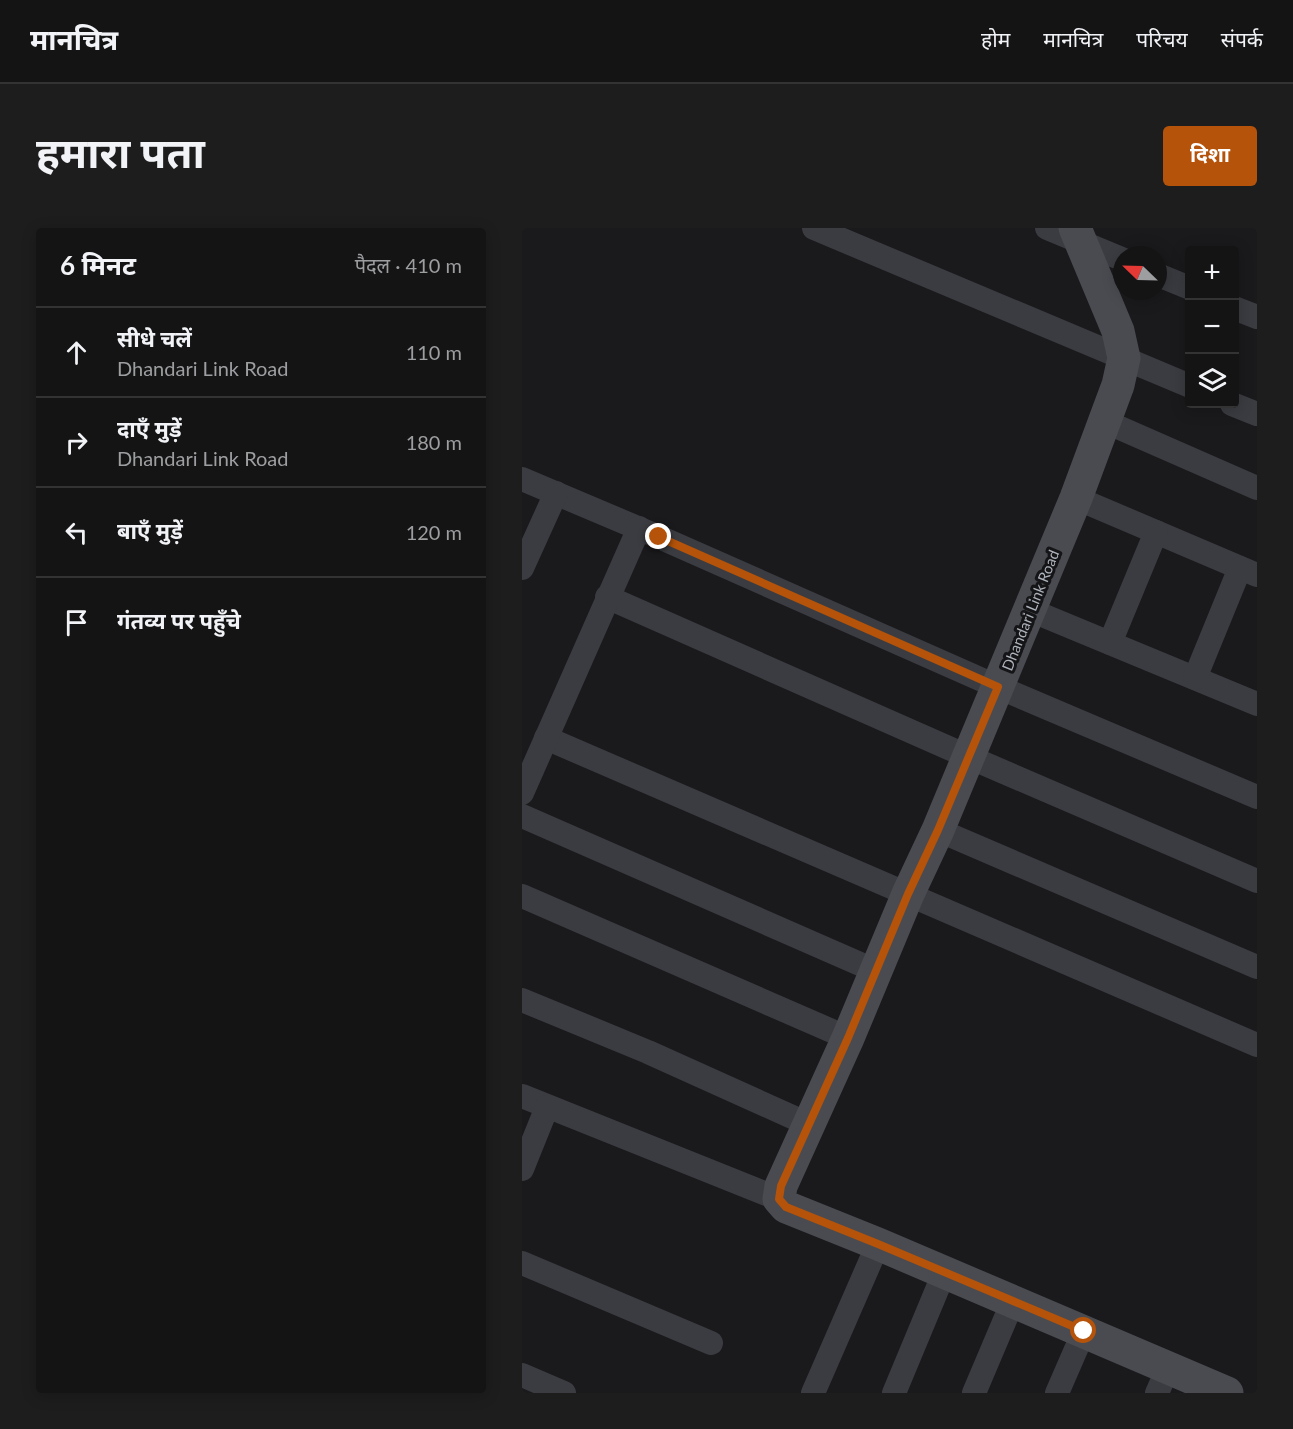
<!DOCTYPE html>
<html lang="hi">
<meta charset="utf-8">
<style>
:root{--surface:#141415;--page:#1d1d1e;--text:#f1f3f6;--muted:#9d9ea0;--line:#333334;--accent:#b45309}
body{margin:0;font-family:Lato,"Noto Sans Devanagari",sans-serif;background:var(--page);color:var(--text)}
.controls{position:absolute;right:18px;top:18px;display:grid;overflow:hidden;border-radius:6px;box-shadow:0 3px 15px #0003}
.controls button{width:54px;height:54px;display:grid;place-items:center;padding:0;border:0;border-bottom:2px solid var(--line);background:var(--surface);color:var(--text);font:30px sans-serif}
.compass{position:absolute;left:591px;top:18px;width:54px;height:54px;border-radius:50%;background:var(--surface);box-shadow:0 3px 15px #0003;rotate:293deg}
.stop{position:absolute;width:18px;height:18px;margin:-14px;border:4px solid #b45309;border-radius:50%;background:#fff}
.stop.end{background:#b45309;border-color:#fff;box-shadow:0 2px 6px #0008}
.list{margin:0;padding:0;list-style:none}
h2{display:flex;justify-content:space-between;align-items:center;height:78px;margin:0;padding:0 24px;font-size:26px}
h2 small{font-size:20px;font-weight:400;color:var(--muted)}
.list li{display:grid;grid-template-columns:39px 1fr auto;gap:18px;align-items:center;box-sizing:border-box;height:90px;padding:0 24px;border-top:2px solid var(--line)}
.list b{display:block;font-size:22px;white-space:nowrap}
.list p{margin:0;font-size:20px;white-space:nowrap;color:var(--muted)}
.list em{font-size:20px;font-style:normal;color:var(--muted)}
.icon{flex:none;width:33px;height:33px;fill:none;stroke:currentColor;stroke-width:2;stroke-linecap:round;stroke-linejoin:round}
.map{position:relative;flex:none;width:735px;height:1165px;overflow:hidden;border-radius:6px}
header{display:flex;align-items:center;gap:36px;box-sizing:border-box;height:84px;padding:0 30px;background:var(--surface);border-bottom:2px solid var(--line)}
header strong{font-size:28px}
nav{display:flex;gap:33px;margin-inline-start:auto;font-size:21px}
.intro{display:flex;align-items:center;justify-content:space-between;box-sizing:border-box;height:144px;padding:0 36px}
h1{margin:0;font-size:42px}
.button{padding:15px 27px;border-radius:6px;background:var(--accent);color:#fff;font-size:21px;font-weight:700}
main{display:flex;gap:36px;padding:0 36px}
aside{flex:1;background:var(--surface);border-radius:6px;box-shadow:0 3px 15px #0003}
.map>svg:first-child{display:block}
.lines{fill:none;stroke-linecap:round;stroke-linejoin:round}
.street{stroke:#3b3c41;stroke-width:24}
.secondary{stroke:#494b51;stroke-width:33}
.route{stroke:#b45309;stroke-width:8}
.labels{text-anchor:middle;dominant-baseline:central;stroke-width:6;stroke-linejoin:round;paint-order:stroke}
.street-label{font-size:15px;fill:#adb2bb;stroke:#151517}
</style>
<header>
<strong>मानचित्र</strong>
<nav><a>होम</a><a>मानचित्र</a><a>परिचय</a><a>संपर्क</a></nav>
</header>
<div class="intro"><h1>हमारा पता</h1><a class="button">दिशा</a></div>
<main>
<aside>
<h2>6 मिनट<small>पैदल · 410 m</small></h2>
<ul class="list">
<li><svg class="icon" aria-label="ahead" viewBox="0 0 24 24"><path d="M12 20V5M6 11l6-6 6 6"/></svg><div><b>सीधे चलें</b><p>Dhandari Link Road</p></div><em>110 m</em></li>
<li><svg class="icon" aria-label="right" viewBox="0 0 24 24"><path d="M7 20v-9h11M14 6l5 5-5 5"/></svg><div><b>दाएँ मुड़ें</b><p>Dhandari Link Road</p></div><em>180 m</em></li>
<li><svg class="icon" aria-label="left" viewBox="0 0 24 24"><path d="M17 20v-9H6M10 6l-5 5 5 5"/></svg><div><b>बाएँ मुड़ें</b></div><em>120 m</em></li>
<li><svg class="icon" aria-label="arrive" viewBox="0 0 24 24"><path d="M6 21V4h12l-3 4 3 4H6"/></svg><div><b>गंतव्य पर पहुँचे</b></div></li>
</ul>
</aside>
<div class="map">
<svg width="735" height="1165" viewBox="0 0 735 1165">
<rect width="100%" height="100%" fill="#1a1a1c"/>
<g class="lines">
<g class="street">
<polyline points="292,0 668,158"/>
<polyline points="525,0 600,31"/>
<polyline points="636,47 668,60"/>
<polyline points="712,80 735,89"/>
<polyline points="710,176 735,186"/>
<polyline points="582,193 735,260"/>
<polyline points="0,251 137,309 476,459 735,569"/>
<polyline points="554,270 735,347"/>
<polyline points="0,340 34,265"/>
<polyline points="85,369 447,529 735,653"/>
<polyline points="508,382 735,476"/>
<polyline points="588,415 634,304"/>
<polyline points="673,450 718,340"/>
<polyline points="24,510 735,817"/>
<polyline points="0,565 117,300"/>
<polyline points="0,588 354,743"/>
<polyline points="416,602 735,739"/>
<polyline points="0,668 326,810"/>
<polyline points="0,772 126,824 288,897"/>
<polyline points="0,868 257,971"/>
<polyline points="0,941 25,879"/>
<polyline points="0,1035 189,1115"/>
<polyline points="0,1147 42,1165"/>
<polyline points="291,1165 356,1016"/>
<polyline points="372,1165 422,1045"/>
<polyline points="452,1165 491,1073"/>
<polyline points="535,1165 562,1103"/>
<polyline points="635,1165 646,1140"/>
</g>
<polyline class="secondary" points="553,0 596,103 602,130 596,157 554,270 416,602 386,666 326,810 259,958 257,971 264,979 356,1016 705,1165"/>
</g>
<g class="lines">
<polyline class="route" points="137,309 476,459 416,602 386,666 326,810 259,958 257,971 264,979 356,1016 562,1103"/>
</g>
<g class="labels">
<g class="street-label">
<text transform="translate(508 382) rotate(-68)">Dhandari Link Road</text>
</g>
</g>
</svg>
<div class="controls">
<button>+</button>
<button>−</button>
<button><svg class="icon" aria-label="layers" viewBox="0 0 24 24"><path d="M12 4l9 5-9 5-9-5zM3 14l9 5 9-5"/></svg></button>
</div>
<svg class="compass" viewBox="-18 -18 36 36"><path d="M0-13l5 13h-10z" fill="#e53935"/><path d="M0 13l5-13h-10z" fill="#9d9ea0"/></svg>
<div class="stop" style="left:562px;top:1103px"></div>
<div class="stop end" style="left:137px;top:309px"></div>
</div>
</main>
